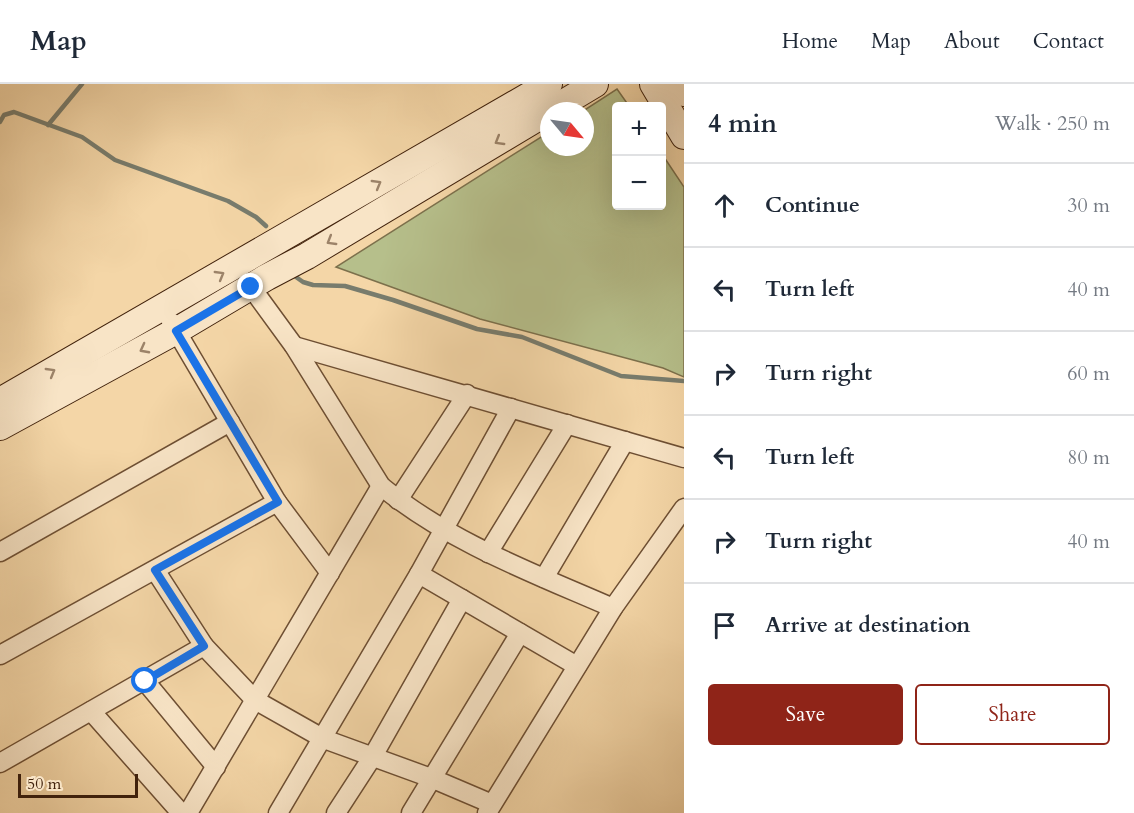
<!DOCTYPE html>
<meta charset="utf-8">
<style>
:root{--surface:#fff;--page:#f6f6f7;--text:#1f2937;--muted:#747a83;--line:#e0e1e3;--accent:#8f2418}
body{margin:0;font-family:Cardo,serif;background:var(--page);color:var(--text)}
.controls{position:absolute;right:18px;top:18px;display:grid;overflow:hidden;border-radius:6px;box-shadow:0 6px 24px #0002}
.controls button{width:54px;height:54px;display:grid;place-items:center;padding:0;border:0;border-bottom:2px solid var(--line);background:var(--surface);color:var(--text);font:30px sans-serif}
.compass{position:absolute;left:540px;top:18px;width:54px;height:54px;border-radius:50%;background:var(--surface);box-shadow:0 6px 24px #0002;rotate:119deg}
.scale{position:absolute;left:18px;bottom:15px;width:120px;box-sizing:border-box;padding-left:6px;border:3px solid #41220c;border-top:0;font-size:16px;line-height:21px;white-space:nowrap;color:#41220c;-webkit-text-stroke:4px #f8e4c6;paint-order:stroke}
.stop{position:absolute;width:18px;height:18px;margin:-14px;border:4px solid #1a73e8;border-radius:50%;background:#fff}
.stop.end{background:#1a73e8;border-color:#fff;box-shadow:0 2px 6px #0008}
.list{margin:0;padding:0;list-style:none}
h2{display:flex;justify-content:space-between;align-items:center;height:78px;margin:0;padding:0 24px;font-size:26px}
h2 small{font-size:20px;font-weight:400;color:var(--muted)}
.list li{display:grid;grid-template-columns:39px 1fr auto;gap:18px;align-items:center;box-sizing:border-box;height:84px;padding:0 24px;border-top:2px solid var(--line)}
.list b{display:block;font-size:22px;white-space:nowrap}
.list em{font-size:20px;font-style:normal;color:var(--muted)}
.actions{display:flex;gap:12px;padding:18px 24px}
.actions a{flex:1;padding:14px 0;border:2px solid var(--accent);border-radius:6px;text-align:center;font-size:21px;color:var(--accent)}
.actions .main{background:var(--accent);color:#fff}
.icon{flex:none;width:33px;height:33px;fill:none;stroke:currentColor;stroke-width:2;stroke-linecap:round;stroke-linejoin:round}
.map{position:relative;flex:none;width:684px;height:729px;overflow:hidden}
header{display:flex;align-items:center;gap:36px;box-sizing:border-box;height:84px;padding:0 30px;background:var(--surface);border-bottom:2px solid var(--line)}
header strong{font-size:28px}
nav{display:flex;gap:33px;margin-inline-start:auto;font-size:21px}
main{display:flex}
aside{flex:1;background:var(--surface)}
.map>svg:first-child{display:block}
.green{fill:#b6bf8b;stroke:#7c704c;stroke-width:1.5}
.lines{fill:none;stroke-linecap:round;stroke-linejoin:round}
.stream{stroke:#787c6d;stroke-width:4.5}
.street-casing{stroke:#6e4f33;stroke-width:21}
.secondary-casing{stroke:#41220c;stroke-width:28}
.street{stroke:#f8e4c6;stroke-width:18}
.secondary{stroke:#f8e4c6;stroke-width:26}
.oneway{stroke:#9c8369}
.route{stroke:#1a73e8;stroke-width:8}
</style>
<header>
<strong>Map</strong>
<nav><a>Home</a><a>Map</a><a>About</a><a>Contact</a></nav>
</header>
<main>
<div class="map">
<svg width="684" height="729" viewBox="0 0 684 729">
<rect width="100%" height="100%" fill="#f4d6a7"/>
<filter id="stains"><feTurbulence type="fractalNoise" baseFrequency=".00333" numOctaves="4"/><feColorMatrix values="0 0 0 0 .2 0 0 0 0 .09 0 0 0 0 .02 0 0 0 .5 -.17"/></filter>
<radialGradient id="worn" r=".72"><stop offset=".6" stop-color="#630" stop-opacity="0"/><stop offset="1" stop-color="#630" stop-opacity=".3"/></radialGradient>
<polygon class="green" points="617,5 629,22 616,22 616,122 662,122 662,70 684,103 684,293 663,284 480,235 336,183 549,48 549,63 585,63 585,27 583,27"/>
<g class="lines">
<g class="stream">
<polyline points="0,38 4,31 14,28 82,53 115,76 228,117 256,133 266,142"/>
<polyline points="48,41 82,0"/>
<polyline points="296,193 303,198 313,201 345,202 393,216 477,245 522,253 621,292 684,297"/>
</g>
<g class="street-casing">
<g id="street">
<path d="M 251,203 L 294,262 L 381,402 C 449,458 533,489 613,524"/>
<polyline points="294,262 684,374"/>
<polyline points="398,416 467,310"/>
<polyline points="277,418 330,489"/>
<polyline points="0,468 230,338"/>
<polyline points="488,469 567,340"/>
<polyline points="155,486 204,562"/>
<polyline points="419,490 577,582"/>
<polyline points="544,494 625,357"/>
<polyline points="0,571 277,418 171,238"/>
<polyline points="145,597 216,683"/>
<polyline points="91,627 181,729"/>
<polyline points="0,679 204,562 255,616 324,655 431,694 492,720"/>
<polyline points="188,729 381,402"/>
<polyline points="278,729 419,490 511,324"/>
<polyline points="336,729 373,672 462,515"/>
<polyline points="411,729 520,549"/>
<polyline points="487,729 613,524 684,424"/>
</g>
</g>
<g class="secondary-casing">
<g id="secondary">
<polyline points="653,0 684,52"/>
<polyline points="678,0 684,9"/>
<polyline points="550,27 595,0"/>
<polyline points="0,317 549,0"/>
<polyline points="0,343 176,247 267,193 307,172 549,27"/>
</g>
</g>
<use href="#street" class="street"/>
<use href="#secondary" class="secondary"/>
</g>
<defs><path id="oneway-chevron" d="M-2-3.5L2.5 0L-2 3.5" fill="none" stroke-width="1.6" stroke-linecap="round" stroke-linejoin="round" transform="scale(1.5)"/></defs>
<g class="oneway">
<use href="#oneway-chevron" transform="translate(499 57) rotate(149)"/>
<use href="#oneway-chevron" transform="translate(377 100) rotate(-30)"/>
<use href="#oneway-chevron" transform="translate(331 157) rotate(149)"/>
<use href="#oneway-chevron" transform="translate(220 191) rotate(-30)"/>
<use href="#oneway-chevron" transform="translate(144 265) rotate(152)"/>
<use href="#oneway-chevron" transform="translate(51 288) rotate(-30)"/>
</g>
<g class="lines">
<polyline class="route" points="145,597 204,562 155,486 278,418 176,247 251,203"/>
</g>
<rect width="100%" height="100%" filter="url(#stains)"/>
<rect width="100%" height="100%" fill="url(#worn)"/>
</svg>
<div class="controls">
<button>+</button>
<button>−</button>
</div>
<svg class="compass" viewBox="-18 -18 36 36"><path d="M0-13l5 13h-10z" fill="#e53935"/><path d="M0 13l5-13h-10z" fill="#747a83"/></svg>
<div class="scale">50 m</div>
<div class="stop" style="left:145px;top:597px"></div>
<div class="stop end" style="left:251px;top:203px"></div>
</div>
<aside>
<h2>4 min<small>Walk · 250 m</small></h2>
<ul class="list">
<li><svg class="icon" aria-label="ahead" viewBox="0 0 24 24"><path d="M12 20V5M6 11l6-6 6 6"/></svg><div><b>Continue</b></div><em>30 m</em></li>
<li><svg class="icon" aria-label="left" viewBox="0 0 24 24"><path d="M17 20v-9H6M10 6l-5 5 5 5"/></svg><div><b>Turn left</b></div><em>40 m</em></li>
<li><svg class="icon" aria-label="right" viewBox="0 0 24 24"><path d="M7 20v-9h11M14 6l5 5-5 5"/></svg><div><b>Turn right</b></div><em>60 m</em></li>
<li><svg class="icon" aria-label="left" viewBox="0 0 24 24"><path d="M17 20v-9H6M10 6l-5 5 5 5"/></svg><div><b>Turn left</b></div><em>80 m</em></li>
<li><svg class="icon" aria-label="right" viewBox="0 0 24 24"><path d="M7 20v-9h11M14 6l5 5-5 5"/></svg><div><b>Turn right</b></div><em>40 m</em></li>
<li><svg class="icon" aria-label="arrive" viewBox="0 0 24 24"><path d="M6 21V4h12l-3 4 3 4H6"/></svg><div><b>Arrive at destination</b></div></li>
</ul>
<div class="actions"><a class="main">Save</a><a>Share</a></div>
</aside>
</main>
